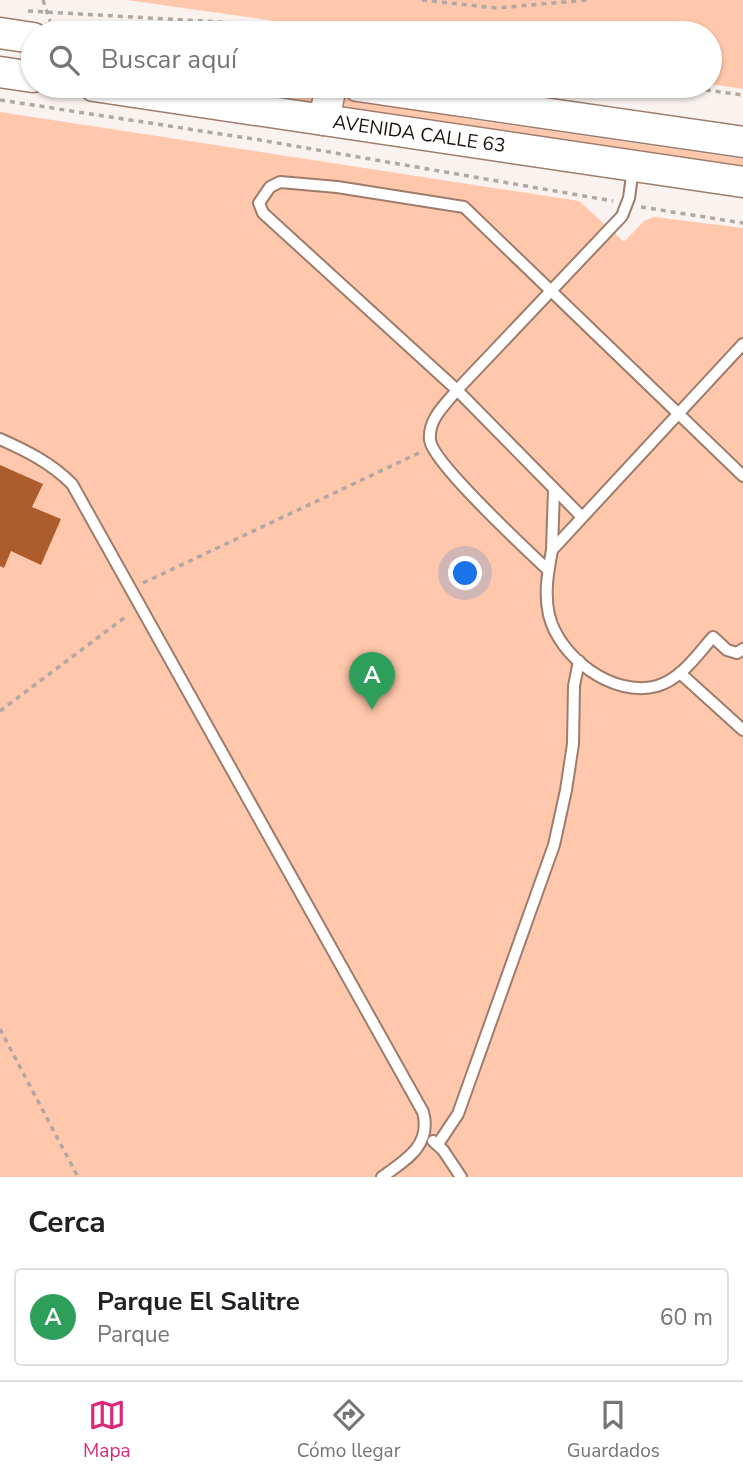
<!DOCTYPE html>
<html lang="es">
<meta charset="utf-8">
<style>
:root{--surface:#fff;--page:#f6f6f6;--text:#202124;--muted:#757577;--line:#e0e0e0;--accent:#db2777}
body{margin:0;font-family:"Nunito Sans",sans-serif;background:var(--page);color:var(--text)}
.you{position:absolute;left:466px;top:574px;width:24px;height:24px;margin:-18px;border:5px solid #fff;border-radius:50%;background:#1a73e8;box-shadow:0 0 0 10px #1a73e833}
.badge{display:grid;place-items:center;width:46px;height:46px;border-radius:50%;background:var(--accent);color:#fff;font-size:23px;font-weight:700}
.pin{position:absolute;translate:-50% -58px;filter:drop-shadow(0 2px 4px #0008)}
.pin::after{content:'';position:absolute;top:37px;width:24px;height:21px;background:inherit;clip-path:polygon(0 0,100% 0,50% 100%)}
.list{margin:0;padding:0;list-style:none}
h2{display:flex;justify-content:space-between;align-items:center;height:91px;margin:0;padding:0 28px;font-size:30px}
h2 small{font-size:23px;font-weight:400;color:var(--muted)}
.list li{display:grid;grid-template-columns:46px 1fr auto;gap:21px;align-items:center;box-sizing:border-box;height:98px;margin:0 14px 14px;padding:0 14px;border:2px solid var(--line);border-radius:7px}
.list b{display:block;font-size:26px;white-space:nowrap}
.list p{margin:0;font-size:23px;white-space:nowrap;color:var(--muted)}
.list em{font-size:23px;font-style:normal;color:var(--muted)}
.icon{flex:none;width:38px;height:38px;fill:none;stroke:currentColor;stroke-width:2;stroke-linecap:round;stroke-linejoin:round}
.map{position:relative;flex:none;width:743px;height:1177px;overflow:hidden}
.search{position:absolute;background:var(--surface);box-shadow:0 2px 5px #0004;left:21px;right:21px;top:21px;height:77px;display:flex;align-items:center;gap:18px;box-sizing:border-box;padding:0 24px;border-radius:38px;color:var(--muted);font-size:26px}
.sheet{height:203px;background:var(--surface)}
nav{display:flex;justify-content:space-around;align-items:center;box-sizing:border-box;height:98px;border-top:2px solid var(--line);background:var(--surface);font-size:19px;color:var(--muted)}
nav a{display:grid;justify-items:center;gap:4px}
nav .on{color:var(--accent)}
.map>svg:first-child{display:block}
.green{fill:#ffc7ab}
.building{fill:#ad5c2e}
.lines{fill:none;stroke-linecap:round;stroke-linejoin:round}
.lane-casing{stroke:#9e7c6b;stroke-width:14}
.secondary-casing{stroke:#9e7c6b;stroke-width:33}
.path{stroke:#b1a8a3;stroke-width:3.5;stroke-dasharray:5 5;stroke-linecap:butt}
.lane{stroke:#fff;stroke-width:10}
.secondary{stroke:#fff;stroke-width:30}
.labels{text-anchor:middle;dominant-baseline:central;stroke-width:5;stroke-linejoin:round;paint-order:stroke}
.street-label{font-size:19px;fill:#1f120c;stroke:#fff}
</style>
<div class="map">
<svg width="743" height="1177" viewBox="0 0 743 1177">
<rect width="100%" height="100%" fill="#f9f2ee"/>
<g class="green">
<polygon points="127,0 743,0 743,89 710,84 710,33 360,33"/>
<polygon points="172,86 286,86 468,119 743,159 743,170"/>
<polygon points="0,112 579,201 624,242 644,221 654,217 743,228 743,1177 0,1177"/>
</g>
<polygon class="building" points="0,465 43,484 32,507 61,519 41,565 11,551 4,568 0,566"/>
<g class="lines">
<g class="lane-casing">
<g id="lane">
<path d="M 743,344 L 552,550 C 548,572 544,593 549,615 C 559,657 613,698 657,686 C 681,679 697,655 713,637 L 727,650 L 737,653 L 743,649"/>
<path d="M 0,439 C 27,451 51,463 72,484 L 423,1112 C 432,1145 406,1160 382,1177"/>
<polyline points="581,516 457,390 263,213 259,203 270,187 280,182 337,187 464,207 743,476"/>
<polyline points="552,550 554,489"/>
<path d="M 548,570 C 527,550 432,462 430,440 C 428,419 445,405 457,390 L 622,216 L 629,198 L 633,168"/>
<polyline points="680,673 743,730"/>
<polyline points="433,1141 443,1150 461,1177"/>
<polyline points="438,1144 458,1114 554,845 566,790 573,744 574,686 579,661"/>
</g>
</g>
<g class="secondary-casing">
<g id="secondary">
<polyline points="0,33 33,38"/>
<polyline points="0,72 33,77"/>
<polyline points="94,86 743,182"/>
<polyline points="358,86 743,142"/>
<polyline points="324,120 331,86"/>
</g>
</g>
<g class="path">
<polyline points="43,0 50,21"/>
<polyline points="422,0 496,8 588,0"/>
<polyline points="28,11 237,23 316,33"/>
<polyline points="676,86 743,95"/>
<polyline points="0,100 260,140 613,201"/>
<polyline points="641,207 743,223"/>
<polyline points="143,583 421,452"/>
<polyline points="0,711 128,615"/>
<polyline points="0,1029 78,1177"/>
</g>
<use href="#lane" class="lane"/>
<use href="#secondary" class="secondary"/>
</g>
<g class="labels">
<g class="street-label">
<text transform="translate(419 134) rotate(8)">AVENIDA CALLE 63</text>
</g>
</g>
</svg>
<div class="you"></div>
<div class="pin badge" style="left:372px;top:710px;background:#2e9e5b">A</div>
<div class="search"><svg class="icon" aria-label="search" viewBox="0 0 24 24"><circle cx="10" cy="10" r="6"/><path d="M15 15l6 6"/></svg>Buscar aquí</div>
</div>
<section class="sheet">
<h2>Cerca<small></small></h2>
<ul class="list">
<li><span class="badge" style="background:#2e9e5b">A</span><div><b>Parque El Salitre</b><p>Parque</p></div><em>60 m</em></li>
</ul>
</section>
<nav>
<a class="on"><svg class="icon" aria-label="map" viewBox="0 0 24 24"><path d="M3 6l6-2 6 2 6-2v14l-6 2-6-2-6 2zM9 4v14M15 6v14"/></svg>Mapa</a>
<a><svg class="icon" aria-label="directions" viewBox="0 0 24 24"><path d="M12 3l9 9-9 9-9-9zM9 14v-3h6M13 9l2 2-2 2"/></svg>Cómo llegar</a>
<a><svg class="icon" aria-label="saved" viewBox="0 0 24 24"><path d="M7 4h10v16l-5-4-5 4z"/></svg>Guardados</a>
</nav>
